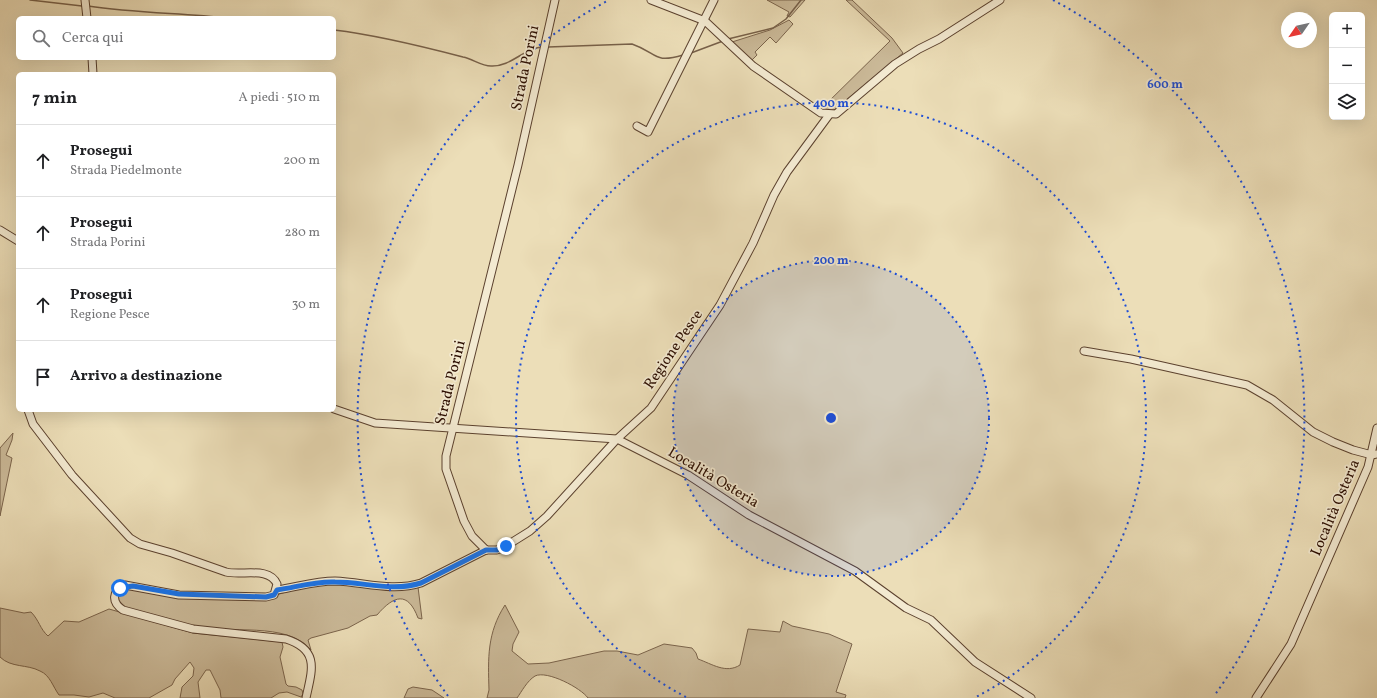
<!DOCTYPE html>
<html lang="it">
<meta charset="utf-8">
<style>
:root{--surface:#fff;--page:#f2f2f2;--text:#202124;--muted:#757577;--line:#e0e0e0}
body{margin:0;font-family:Vollkorn,serif;background:var(--page);color:var(--text)}
.controls{position:absolute;right:12px;top:12px;display:grid;overflow:hidden;border-radius:6px;box-shadow:0 4px 16px #0002}
.controls button{width:36px;height:36px;display:grid;place-items:center;padding:0;border:0;border-bottom:1px solid var(--line);background:var(--surface);color:var(--text);font:20px sans-serif}
.compass{position:absolute;left:1281px;top:12px;width:36px;height:36px;border-radius:50%;background:var(--surface);box-shadow:0 4px 16px #0002;rotate:236deg}
.stop{position:absolute;width:12px;height:12px;margin:-9px;border:3px solid #1a73e8;border-radius:50%;background:#fff}
.stop.end{background:#1a73e8;border-color:#fff;box-shadow:0 1px 4px #0008}
.list{margin:0;padding:0;list-style:none}
h2{display:flex;justify-content:space-between;align-items:center;height:52px;margin:0;padding:0 16px;font-size:17px}
h2 small{font-size:13px;font-weight:400;color:var(--muted)}
.list li{display:grid;grid-template-columns:26px 1fr auto;gap:12px;align-items:center;box-sizing:border-box;height:72px;padding:0 16px;border-top:1px solid var(--line)}
.list b{display:block;font-size:15px;white-space:nowrap}
.list p{margin:0;font-size:13px;white-space:nowrap;color:var(--muted)}
.list em{font-size:13px;font-style:normal;color:var(--muted)}
.icon{flex:none;width:22px;height:22px;fill:none;stroke:currentColor;stroke-width:2;stroke-linecap:round;stroke-linejoin:round}
.map{position:relative;flex:none;width:1377px;height:698px;overflow:hidden}
.search{position:absolute;background:var(--surface);box-shadow:0 4px 16px #0002;left:16px;top:16px;width:320px;height:44px;display:flex;align-items:center;gap:10px;box-sizing:border-box;padding:0 14px;border-radius:6px;color:var(--muted);font-size:15px}
.panel{position:absolute;background:var(--surface);box-shadow:0 4px 16px #0002;left:16px;top:72px;width:320px;height:340px;border-radius:6px}
.map>svg:first-child{display:block}
.green{fill:#cbba99;stroke:#7b644c}
.lines{fill:none;stroke-linecap:round;stroke-linejoin:round}
.stream{stroke:#776049;stroke-width:1.5}
.minor-casing{stroke:#5b412e;stroke-width:9}
.minor{stroke:#f3ead1;stroke-width:7}
.route{stroke:#1a73e8;stroke-width:5}
.ring{fill:none;stroke:#1d4ed8;stroke-width:2;stroke-dasharray:2 4}
.labels{text-anchor:middle;dominant-baseline:central;stroke-width:3.5;stroke-linejoin:round;paint-order:stroke}
.street-label{font-size:15px;fill:#2b0d00;stroke:#f3ead1}
.centre{fill:#1d4ed8;stroke:#f3ead1;stroke-width:2}
.ring-label{font-size:12px;text-anchor:middle;font-weight:bold;fill:#1d4ed8;stroke:#f3ead1;stroke-width:3.5;stroke-linejoin:round;paint-order:stroke}
</style>
<div class="map">
<svg width="1377" height="698" viewBox="0 0 1377 698">
<rect width="100%" height="100%" fill="#ecdeb8"/>
<filter id="stains"><feTurbulence type="fractalNoise" baseFrequency=".005" numOctaves="4"/><feColorMatrix values="0 0 0 0 .2 0 0 0 0 .09 0 0 0 0 .02 0 0 0 .5 -.17"/></filter>
<radialGradient id="worn" r=".72"><stop offset=".6" stop-color="#630" stop-opacity="0"/><stop offset="1" stop-color="#630" stop-opacity=".3"/></radialGradient>
<g class="green">
<polygon points="767,0 805,0 790,17 787,16 789,12"/>
<polygon points="846,0 852,0 892,38 903,53 834,110 825,111 821,109 890,41"/>
<polygon points="789,20 793,24 776,43 770,37 755,52 757,55 752,60 732,42 770,30"/>
<polygon points="13,433 12,440 6,455 12,458 0,516 0,448"/>
<path d="M 322,584 L 418,587 L 422,619 L 418,618 C 408,591 394,595 377,615 L 370,616 L 348,628 L 311,638 L 308,640 L 311,650 C 287,621 228,634 194,627 C 171,621 147,613 124,607 L 117,600 L 119,592 L 128,588 L 171,597 L 276,595 L 306,586 Z"/>
<path d="M 505,605 L 519,632 L 513,644 L 512,651 L 528,664 L 549,663 L 604,651 L 617,651 L 638,655 L 664,644 L 692,648 L 696,653 L 698,659 C 712,664 726,674 740,665 L 748,629 L 780,632 L 783,621 L 792,626 L 829,634 L 852,644 L 836,692 L 846,695 L 845,698 L 588,698 C 581,688 547,670 535,676 C 527,681 522,691 517,698 L 487,698 L 489,690 C 488,658 487,633 505,605 Z"/>
<path d="M 0,608 L 24,613 L 31,612 C 39,620 40,629 48,636 L 64,621 L 79,622 L 109,609 L 193,633 L 282,642 L 283,647 L 280,657 L 286,684 L 288,686 L 296,687 L 302,690 L 303,694 L 301,697 L 287,692 L 279,693 L 271,698 L 221,698 L 220,690 L 210,670 L 206,670 L 198,682 L 200,698 L 180,698 L 182,687 L 193,676 L 194,668 L 190,662 L 175,679 L 172,685 L 149,698 L 115,698 L 103,693 L 89,697 L 74,695 L 59,695 C 53,687 50,675 40,671 C 27,664 11,668 0,657 Z"/>
<polygon points="413,687 432,690 444,698 404,698 408,689"/>
</g>
<g class="lines">
<g class="stream">
<polyline points="30,0 82,6"/>
<path d="M 88,6 C 134,13 181,13 228,18"/>
<path d="M 334,30 C 377,35 421,46 463,57 C 473,59 481,66 491,66 C 511,67 524,48 542,47"/>
<polyline points="728,39 773,28 786,19 801,0"/>
<path d="M 548,47 L 632,44 C 658,53 653,64 683,55"/>
<polyline points="691,53 723,41"/>
</g>
<g class="minor-casing">
<g id="minor">
<polyline points="85,0 87,18"/>
<polyline points="651,0 705,21 753,66 821,113 836,114 895,64 919,49 939,39 1000,0"/>
<polyline points="92,58 93,74"/>
<polyline points="637,126 648,132 714,0"/>
<polyline points="0,230 18,241"/>
<polyline points="1084,351 1131,359 1247,385 1273,400 1313,432 1333,442 1353,450 1372,455 1377,454"/>
<polyline points="334,409 375,423 617,439 688,475 749,515 855,571 906,608 931,620 975,662 1031,698"/>
<path d="M 28,410 L 33,424 L 72,475 L 130,538 L 140,544 L 172,553 L 226,572 C 242,576 269,566 277,584 L 274,595 L 266,597 L 179,595 L 125,585 C 112,591 111,602 123,610 L 193,629 L 286,639 C 320,650 312,670 306,698"/>
<polyline points="486,550 472,536 464,521 446,469 446,456 518,165 555,0"/>
<polyline points="486,550 497,550 506,546 530,531 547,516 617,439 651,408 720,305 753,243 774,195 787,172 829,115"/>
<path d="M 277,590 C 297,587 315,581 335,581 C 364,582 392,592 421,583 L 486,550"/>
<polyline points="1256,698 1291,644 1368,467 1377,428"/>
</g>
</g>
<use href="#minor" class="minor"/>
</g>
<g class="lines">
<path class="route" d="M 120,588 L 133,586 L 179,594 L 266,597 L 274,595 L 277,590 C 297,587 315,581 335,582 C 364,582 392,592 421,583 L 486,550 L 497,550 L 506,546"/>
</g>
<circle cx="831" cy="418" r="158" fill="#1d4ed8" fill-opacity=".12"/>
<g class="ring">
<circle cx="831" cy="418" r="158"/>
<path d="M686 697A315 315 0 1 1 976 697"/>
<path d="M448 696A473 473 0 0 1 609 0M1053 0A473 473 0 0 1 1214 696"/>
</g>
<g class="labels">
<g class="street-label">
<text transform="translate(526 68) rotate(-78)">Strada Porini</text>
<text transform="translate(674 350) rotate(-56)">Regione Pesce</text>
<text transform="translate(451 383) rotate(-76)">Strada Porini</text>
<text transform="translate(713 478) rotate(31)">Località Osteria</text>
<text transform="translate(1336 508) rotate(-67)">Località Osteria</text>
</g>
</g>
<circle cx="831" cy="418" r="6" class="centre"/>
<g class="ring-label">
<text x="1165" y="88">600 m</text>
<text x="831" y="107">400 m</text>
<text x="831" y="264">200 m</text>
</g>
<rect width="100%" height="100%" filter="url(#stains)"/>
<rect width="100%" height="100%" fill="url(#worn)"/>
</svg>
<div class="controls">
<button>+</button>
<button>−</button>
<button><svg class="icon" aria-label="layers" viewBox="0 0 24 24"><path d="M12 4l9 5-9 5-9-5zM3 14l9 5 9-5"/></svg></button>
</div>
<svg class="compass" viewBox="-18 -18 36 36"><path d="M0-13l5 13h-10z" fill="#e53935"/><path d="M0 13l5-13h-10z" fill="#757577"/></svg>
<div class="stop" style="left:120px;top:588px"></div>
<div class="stop end" style="left:506px;top:546px"></div>
<div class="search"><svg class="icon" aria-label="search" viewBox="0 0 24 24"><circle cx="10" cy="10" r="6"/><path d="M15 15l6 6"/></svg>Cerca qui</div>
<section class="panel">
<h2>7 min<small>A piedi · 510 m</small></h2>
<ul class="list">
<li><svg class="icon" aria-label="ahead" viewBox="0 0 24 24"><path d="M12 20V5M6 11l6-6 6 6"/></svg><div><b>Prosegui</b><p>Strada Piedelmonte</p></div><em>200 m</em></li>
<li><svg class="icon" aria-label="ahead" viewBox="0 0 24 24"><path d="M12 20V5M6 11l6-6 6 6"/></svg><div><b>Prosegui</b><p>Strada Porini</p></div><em>280 m</em></li>
<li><svg class="icon" aria-label="ahead" viewBox="0 0 24 24"><path d="M12 20V5M6 11l6-6 6 6"/></svg><div><b>Prosegui</b><p>Regione Pesce</p></div><em>30 m</em></li>
<li><svg class="icon" aria-label="arrive" viewBox="0 0 24 24"><path d="M6 21V4h12l-3 4 3 4H6"/></svg><div><b>Arrivo a destinazione</b></div></li>
</ul>
</section>
</div>
